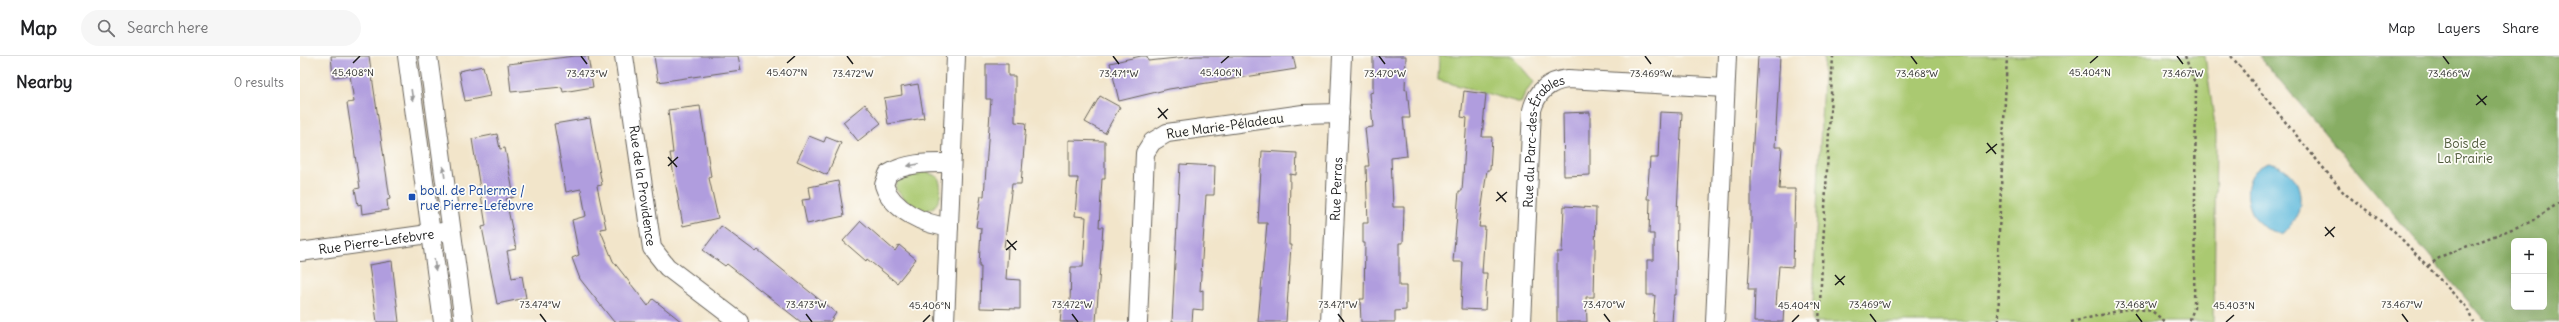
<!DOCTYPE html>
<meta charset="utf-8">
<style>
:root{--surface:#fff;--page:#f6f6f6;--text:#202124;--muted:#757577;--line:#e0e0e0}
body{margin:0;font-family:Delius,sans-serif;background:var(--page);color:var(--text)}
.controls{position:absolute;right:12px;bottom:12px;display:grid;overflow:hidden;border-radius:6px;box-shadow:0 4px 16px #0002}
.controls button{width:36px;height:36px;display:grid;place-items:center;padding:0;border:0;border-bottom:1px solid var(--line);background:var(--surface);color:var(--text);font:20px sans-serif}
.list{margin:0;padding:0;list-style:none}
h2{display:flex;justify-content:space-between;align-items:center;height:52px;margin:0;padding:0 16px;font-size:17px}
h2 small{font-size:13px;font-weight:400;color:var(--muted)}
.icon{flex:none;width:22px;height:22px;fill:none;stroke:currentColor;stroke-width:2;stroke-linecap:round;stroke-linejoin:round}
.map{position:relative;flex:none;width:2259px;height:266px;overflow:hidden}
header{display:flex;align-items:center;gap:24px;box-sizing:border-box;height:56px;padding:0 20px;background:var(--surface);border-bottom:1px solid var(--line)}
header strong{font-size:19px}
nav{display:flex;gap:22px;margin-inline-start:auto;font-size:14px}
.search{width:280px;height:36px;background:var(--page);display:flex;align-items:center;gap:10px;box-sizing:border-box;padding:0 14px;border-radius:22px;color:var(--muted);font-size:15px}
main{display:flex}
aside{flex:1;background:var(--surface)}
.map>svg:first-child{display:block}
.green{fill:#aac971;stroke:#637246}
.forest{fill:#87ad63;stroke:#526440;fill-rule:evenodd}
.water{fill:#5eb9dc;stroke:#3d6a7c}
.building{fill:#b09dde}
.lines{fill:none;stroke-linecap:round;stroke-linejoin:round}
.minor-casing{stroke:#676259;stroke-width:20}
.path{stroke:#676259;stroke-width:2.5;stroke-dasharray:3 3;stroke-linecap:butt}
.minor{stroke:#fff;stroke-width:18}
.oneway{fill:#999}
.ticks{fill:none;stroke:#1c1c1c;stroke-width:1.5}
.transit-dot{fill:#1a4fb4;stroke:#fdfcf7;stroke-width:1.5}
.labels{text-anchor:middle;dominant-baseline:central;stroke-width:3.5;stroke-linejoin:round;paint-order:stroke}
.street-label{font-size:13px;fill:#1c1c1c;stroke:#fdfcf7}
.park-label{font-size:13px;fill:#4e593a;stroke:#fdfcf7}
.transit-label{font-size:13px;fill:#164399;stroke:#fdfcf7;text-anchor:start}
.ticks-label{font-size:10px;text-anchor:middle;fill:#1c1c1c;stroke:#fdfcf7;stroke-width:3.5;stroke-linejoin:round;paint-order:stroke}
</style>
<header>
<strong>Map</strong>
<div class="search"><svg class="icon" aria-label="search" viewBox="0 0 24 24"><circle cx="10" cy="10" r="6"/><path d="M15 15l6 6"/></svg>Search here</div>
<nav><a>Map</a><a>Layers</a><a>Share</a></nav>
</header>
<main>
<aside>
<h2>Nearby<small>0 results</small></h2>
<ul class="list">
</ul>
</aside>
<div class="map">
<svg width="2259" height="266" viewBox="0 0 2259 266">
<rect width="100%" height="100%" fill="#fdfcf7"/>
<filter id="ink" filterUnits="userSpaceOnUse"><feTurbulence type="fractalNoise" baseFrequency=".025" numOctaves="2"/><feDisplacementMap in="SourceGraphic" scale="8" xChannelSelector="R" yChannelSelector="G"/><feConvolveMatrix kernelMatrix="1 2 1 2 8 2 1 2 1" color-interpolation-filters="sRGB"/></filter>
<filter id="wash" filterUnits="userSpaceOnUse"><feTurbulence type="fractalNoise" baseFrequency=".012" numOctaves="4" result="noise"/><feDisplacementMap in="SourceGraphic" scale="16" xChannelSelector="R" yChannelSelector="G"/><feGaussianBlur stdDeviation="0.9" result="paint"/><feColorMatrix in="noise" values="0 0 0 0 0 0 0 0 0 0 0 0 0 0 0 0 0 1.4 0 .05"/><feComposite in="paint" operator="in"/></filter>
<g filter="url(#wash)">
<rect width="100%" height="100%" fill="#f2e5ca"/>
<g class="green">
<polygon points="1139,0 1212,0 1234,26 1226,36 1221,47 1138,24"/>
<polygon points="1524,0 1905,0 1916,77 1914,266 1512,266"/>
<path d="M 625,115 L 638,121 C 644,135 640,154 623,155 L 604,143 L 595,132 C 598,116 612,117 625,115 Z"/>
</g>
<path class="forest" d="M 1959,0 L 2259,0 L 2259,266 L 2186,266 ZM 2214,185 L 2244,185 L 2244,251 L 2214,251 Z"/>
<path class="water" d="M 1969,107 C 1994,112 2005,132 1998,157 C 1996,164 1989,171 1984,177 C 1951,182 1929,119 1969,107 Z"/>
<g id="blocks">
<g class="building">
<polygon points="31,0 69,0 90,143 87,144 88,154 62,158 61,148 58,149 55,133 60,132 47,47 54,46 50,19 33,21"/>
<polygon points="275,0 288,0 293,31 263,36 262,31 211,36 208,8"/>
<polygon points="354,0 438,0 441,14 358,26"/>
<polygon points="841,0 847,0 848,5 896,0 993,0 996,13 869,33 819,45 810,7"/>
<polygon points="1073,0 1106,0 1105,34 1107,33 1110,62 1103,62 1107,100 1091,102 1093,151 1104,151 1103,187 1099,187 1099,230 1106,230 1106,254 1095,255 1095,266 1061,266 1060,243 1064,243 1065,187 1063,187 1063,167 1068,167 1066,110 1069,110 1065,72 1073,71 1070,37 1073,36"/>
<polygon points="1458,0 1480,0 1475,91 1482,91 1479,133 1495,133 1493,211 1479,210 1476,249 1484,249 1483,266 1454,266 1455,233 1448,233 1451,178 1451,119"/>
<polygon points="686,8 708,8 708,20 715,20 715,66 726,67 721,128 712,128 704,192 708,192 706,223 720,224 720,253 680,252 681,211 679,211 681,172 676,171 681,140 684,140 691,43 686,43"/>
<polygon points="183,10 190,40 165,45 159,15"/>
<polygon points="618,28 624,62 588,68 584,42 602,39 601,31"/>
<polygon points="1164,35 1186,38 1182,81 1192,81 1190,114 1187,114 1179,171 1185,171 1182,217 1187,217 1185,254 1161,253 1163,206 1153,206 1159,135 1162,135 1167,62 1161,61"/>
<polygon points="800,40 820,51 805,77 785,66"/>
<polygon points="565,48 581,67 558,85 543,66"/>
<polygon points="400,50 411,121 409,122 418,162 383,170 370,97 373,97 368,54"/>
<polygon points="1290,56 1290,119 1264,120 1263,57"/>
<polygon points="1360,56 1382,57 1377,156 1376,239 1374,239 1372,266 1353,266 1355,239 1347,239 1347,204 1354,204 1354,178 1349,178 1350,143 1347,143 1350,102 1358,102"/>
<polygon points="290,62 302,129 297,130 306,172 300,173 313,205 348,250 353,243 382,266 314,266 280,223 272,202 279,199 272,164 286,160 281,133 266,136 254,68"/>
<polygon points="197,78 200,93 205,92 214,141 206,143 216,193 207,195 212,222 222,220 226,242 197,248 182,171 186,170 172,83"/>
<polygon points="509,80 524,86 526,81 541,87 527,119 497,105"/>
<polygon points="769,84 805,85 805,123 802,123 799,171 803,171 796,266 760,266 762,246 770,247 771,211 783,211 786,161 775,160 778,122 769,122"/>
<polygon points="962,95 997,97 996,119 990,118 989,189 991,189 986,266 958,266 967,167 958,167"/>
<polygon points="880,108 915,110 914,139 906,139 900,235 903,234 903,254 893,253 892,266 872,266"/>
<polygon points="538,125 544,160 507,168 502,144 511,143 509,131"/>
<polygon points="1264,150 1296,152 1294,241 1286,241 1287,266 1257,266 1257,196 1262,196"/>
<polygon points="561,165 595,195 599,189 616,203 597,227 567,203 566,205 543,185"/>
<polygon points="421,170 456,196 458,194 536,257 530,266 501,266 427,208 425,210 403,194"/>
<polygon points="92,205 99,266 77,266 69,209"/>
</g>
</g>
</g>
<g filter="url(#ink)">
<use href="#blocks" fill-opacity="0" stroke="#676259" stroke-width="1"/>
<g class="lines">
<g class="minor-casing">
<g id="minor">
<polyline points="107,0 143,266"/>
<polyline points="128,0 164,266"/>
<path id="s1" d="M 324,0 L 352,192 L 367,211 L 439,266"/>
<path d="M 649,171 C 625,169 592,154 584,129 L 588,118 C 607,106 630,107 651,107"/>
<path id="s2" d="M 0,196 L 143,176"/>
<polyline points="645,266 656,0"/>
<polyline points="838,266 845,97 852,86 867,77 1003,58 1040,57"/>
<path id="s3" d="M 1030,266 L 1042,0"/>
<path id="s4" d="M 1222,266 L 1232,54 C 1237,35 1249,25 1268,23 L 1425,32"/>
<polyline points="1415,266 1427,0"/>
</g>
</g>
<g class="path">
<polyline points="1885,0 1896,30 1894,252 1889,266"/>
<polyline points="1931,0 2044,137 2094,175 2167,252 2173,266"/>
<polyline points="2128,210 2142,200 2230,166 2259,147"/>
<polyline points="1519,266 1533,0"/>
<polyline points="1699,266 1698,198 1707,0"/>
<polyline points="1771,266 1831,252 1852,255 1865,266"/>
</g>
<use href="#minor" class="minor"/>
</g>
<defs><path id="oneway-solid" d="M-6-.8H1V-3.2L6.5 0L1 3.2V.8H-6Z"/></defs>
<g class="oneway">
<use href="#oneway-solid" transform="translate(112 39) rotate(82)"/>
<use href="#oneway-solid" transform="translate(613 109) rotate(170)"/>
<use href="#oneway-solid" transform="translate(144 116) rotate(-98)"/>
<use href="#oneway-solid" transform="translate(135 209) rotate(82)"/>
</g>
</g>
<path class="ticks" d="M 281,0 L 287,8M 547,0 L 553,8M 813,0 L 819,8M 1079,0 L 1085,8M 1345,0 L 1351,8M 1611,0 L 1617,8M 1877,0 L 1883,8M 2143,0 L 2149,8M 53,7 L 60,0M 487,7 L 495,0M 921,7 L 929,0M 1790,7 L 1798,0M 2177,39 L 2186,49M 2176,49 L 2187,40M 858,52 L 867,63M 858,62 L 868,53M 1687,87 L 1696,98M 1686,97 L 1697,88M 368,101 L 377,111M 368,110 L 378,101M 1197,136 L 1206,146M 1196,145 L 1207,136M 2025,171 L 2034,181M 2025,180 L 2035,171M 707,184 L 716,194M 706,194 L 717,185M 1535,219 L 1544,229M 1535,229 L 1545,220M 240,258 L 246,266M 506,258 L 512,266M 772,258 L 778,266M 1038,258 L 1044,266M 1304,258 L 1310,266M 1570,258 L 1576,266M 1836,258 L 1842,266M 2102,258 L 2108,266M 623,266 L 630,259M 1492,266 L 1499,259M 1926,266 L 1934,259"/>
<rect class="transit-dot" x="108" y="137" width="8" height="8" rx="2"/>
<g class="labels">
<g class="street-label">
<text transform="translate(925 70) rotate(-8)">Rue Marie-Péladeau</text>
<text stroke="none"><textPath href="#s4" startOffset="187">Rue du Parc-des-Érables</textPath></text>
<text stroke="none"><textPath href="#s1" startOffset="131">Rue de la Providence</textPath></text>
<text stroke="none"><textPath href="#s3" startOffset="133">Rue Perras</textPath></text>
<text stroke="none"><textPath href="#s2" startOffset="77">Rue Pierre-Lefebvre</textPath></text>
</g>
<g class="park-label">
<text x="2165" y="87">Bois de<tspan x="2165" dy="15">La Prairie</tspan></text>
</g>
<g class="transit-label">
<text x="120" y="134">boul. de Palerme /<tspan x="120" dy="15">rue Pierre-Lefebvre</tspan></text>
</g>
</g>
<g class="ticks-label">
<text x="53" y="20">45.408°N</text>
<text x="487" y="20">45.407°N</text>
<text x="921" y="20">45.406°N</text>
<text x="1790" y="20">45.404°N</text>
<text x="819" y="21">73.471°W</text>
<text x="1085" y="21">73.470°W</text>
<text x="1351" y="21">73.469°W</text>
<text x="1617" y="21">73.468°W</text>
<text x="287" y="21">73.473°W</text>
<text x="553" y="21">73.472°W</text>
<text x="1883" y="21">73.467°W</text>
<text x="2149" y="21">73.466°W</text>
<text x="240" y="252">73.474°W</text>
<text x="506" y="252">73.473°W</text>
<text x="772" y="252">73.472°W</text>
<text x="1038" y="252">73.471°W</text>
<text x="1304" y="252">73.470°W</text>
<text x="1570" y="252">73.469°W</text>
<text x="1836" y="252">73.468°W</text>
<text x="2102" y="252">73.467°W</text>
<text x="630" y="253">45.406°N</text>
<text x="1499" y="253">45.404°N</text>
<text x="1934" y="253">45.403°N</text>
</g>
</svg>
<div class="controls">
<button>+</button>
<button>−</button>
</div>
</div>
</main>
